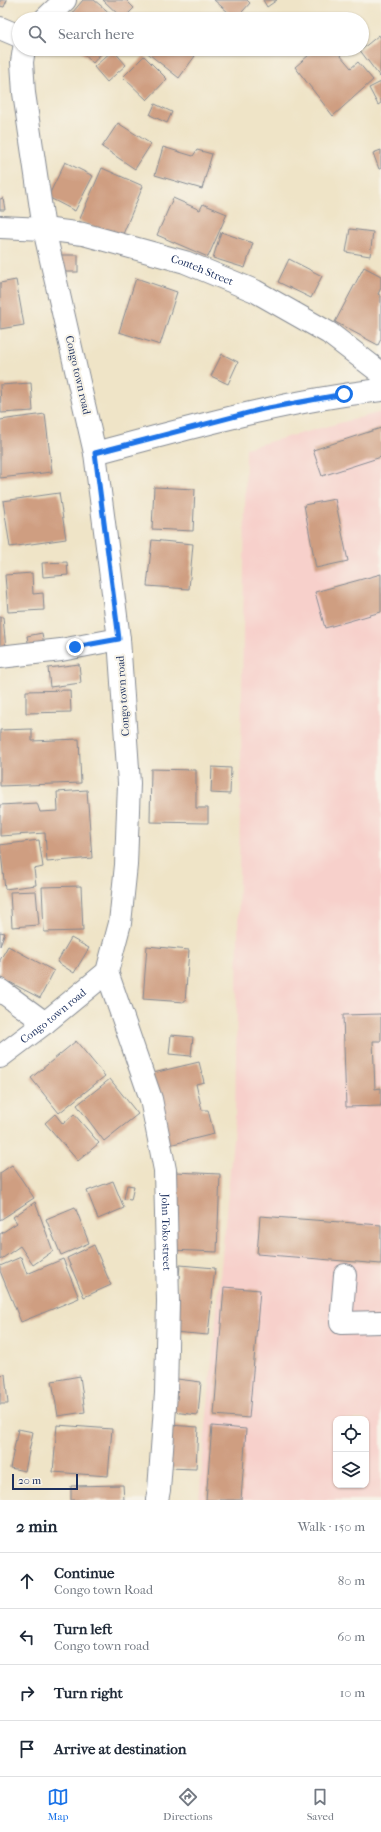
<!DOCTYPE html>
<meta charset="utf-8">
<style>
:root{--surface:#fff;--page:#f6f6f7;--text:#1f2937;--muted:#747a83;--line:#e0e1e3;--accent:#1a73e8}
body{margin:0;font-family:"IM FELL French Canon",serif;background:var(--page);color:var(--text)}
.controls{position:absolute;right:12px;bottom:12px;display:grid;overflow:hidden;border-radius:8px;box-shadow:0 1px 3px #0004}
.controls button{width:36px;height:36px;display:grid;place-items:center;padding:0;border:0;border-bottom:1px solid var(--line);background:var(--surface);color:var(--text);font:20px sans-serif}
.scale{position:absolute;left:12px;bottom:10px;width:66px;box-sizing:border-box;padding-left:4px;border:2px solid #1b2f5e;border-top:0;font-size:11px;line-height:14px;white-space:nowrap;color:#1b2f5e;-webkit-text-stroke:3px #f7f3e8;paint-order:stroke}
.stop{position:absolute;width:12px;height:12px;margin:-9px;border:3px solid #1a73e8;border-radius:50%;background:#fff}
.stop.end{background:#1a73e8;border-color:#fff;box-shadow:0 1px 4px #0008}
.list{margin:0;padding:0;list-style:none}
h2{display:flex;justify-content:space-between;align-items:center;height:52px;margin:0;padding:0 16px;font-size:17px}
h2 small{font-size:13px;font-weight:400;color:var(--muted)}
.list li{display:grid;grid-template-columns:26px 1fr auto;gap:12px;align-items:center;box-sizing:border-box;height:56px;padding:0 16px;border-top:1px solid var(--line)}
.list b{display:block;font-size:15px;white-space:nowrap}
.list p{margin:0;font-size:13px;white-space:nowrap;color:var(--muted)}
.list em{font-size:13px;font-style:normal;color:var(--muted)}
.icon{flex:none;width:22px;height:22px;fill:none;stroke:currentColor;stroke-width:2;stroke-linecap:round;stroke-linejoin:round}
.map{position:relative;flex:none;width:381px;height:1500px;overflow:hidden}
.search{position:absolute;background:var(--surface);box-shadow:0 1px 3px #0004;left:12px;right:12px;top:12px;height:44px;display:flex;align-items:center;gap:10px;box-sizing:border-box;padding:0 14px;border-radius:22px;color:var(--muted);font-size:15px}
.sheet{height:276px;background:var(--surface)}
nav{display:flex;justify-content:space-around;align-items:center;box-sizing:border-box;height:56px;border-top:1px solid var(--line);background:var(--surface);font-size:11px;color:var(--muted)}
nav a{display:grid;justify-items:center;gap:2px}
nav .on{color:var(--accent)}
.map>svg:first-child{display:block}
.built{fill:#f7d0cb;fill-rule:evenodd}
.building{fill:#cf9e81}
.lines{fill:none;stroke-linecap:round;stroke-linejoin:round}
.minor-casing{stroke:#858a92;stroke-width:24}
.minor{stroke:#fff;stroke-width:22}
.route{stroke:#1a73e8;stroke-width:5}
.labels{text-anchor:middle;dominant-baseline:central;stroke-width:4;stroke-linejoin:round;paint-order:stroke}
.street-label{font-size:11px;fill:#1b2f5e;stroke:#f7f3e8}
</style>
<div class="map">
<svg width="381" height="1500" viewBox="0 0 381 1500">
<rect width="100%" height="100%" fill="#f7f3e8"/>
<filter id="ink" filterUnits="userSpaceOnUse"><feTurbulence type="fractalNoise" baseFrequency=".025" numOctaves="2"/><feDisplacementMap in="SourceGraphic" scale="8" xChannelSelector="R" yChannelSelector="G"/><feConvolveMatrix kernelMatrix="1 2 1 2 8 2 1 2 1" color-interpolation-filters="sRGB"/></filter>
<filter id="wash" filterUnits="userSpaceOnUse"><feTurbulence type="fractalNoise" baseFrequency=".012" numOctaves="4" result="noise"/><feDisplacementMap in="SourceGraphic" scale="16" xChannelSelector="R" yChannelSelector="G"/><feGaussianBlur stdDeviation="0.9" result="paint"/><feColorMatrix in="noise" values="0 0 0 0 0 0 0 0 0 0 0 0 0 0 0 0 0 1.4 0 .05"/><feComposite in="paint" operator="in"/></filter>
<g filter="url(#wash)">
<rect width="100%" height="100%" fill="#efe4c7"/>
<path class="built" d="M 381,412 L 381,1500 L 199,1500 L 235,1118 L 246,448 ZM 336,1419 L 366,1419 L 366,1485 L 336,1485 Z"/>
<g id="blocks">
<g class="building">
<polygon points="0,0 7,0 4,7 0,6"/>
<polygon points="83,0 94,0 117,19 67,19"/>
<polygon points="103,0 126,0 134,8 123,19"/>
<polygon points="214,0 247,0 250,3 236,19"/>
<polygon points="263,0 277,0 267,7"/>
<polygon points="379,35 381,39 380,77 359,49 362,49"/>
<polygon points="78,49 105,49 93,63"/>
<polygon points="147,49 186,49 195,56 179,78 145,51"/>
<polygon points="316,49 335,49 351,68 358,62 373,80 333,116 295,67"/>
<polygon points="113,50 126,65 107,82 94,67"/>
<polygon points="144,56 167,79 147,100 123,77"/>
<polygon points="381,82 381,103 378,105 369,88"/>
<polygon points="155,104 172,112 167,123 150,115"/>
<polygon points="118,123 151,144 135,169 102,147"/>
<polygon points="163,147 193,156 197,150 212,154 202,189 155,175"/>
<polygon points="381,150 381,169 379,169 373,153"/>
<polygon points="65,162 93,176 75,211 48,197"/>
<polygon points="102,168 143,186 121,239 79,221"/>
<polygon points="3,198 5,210 0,210 0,199"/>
<polygon points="173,198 200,210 203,204 227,214 208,257 157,235"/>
<polygon points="350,229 373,232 370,256 346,252"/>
<polygon points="221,232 253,243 245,268 213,258"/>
<rect x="56" y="255" width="22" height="17"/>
<polygon points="289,259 322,276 311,298 278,282"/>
<polygon points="364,267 381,276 381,288 378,294 381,296 381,339 378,345 335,322"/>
<polygon points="136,278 177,292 160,345 119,332"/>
<polygon points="16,280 24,325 0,329 0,283"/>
<polygon points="222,354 238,362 228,384 211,376"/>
<polygon points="31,383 33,411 1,413 0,385"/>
<polygon points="45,414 52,472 0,478 0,420"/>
<polygon points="381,428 381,457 322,476 313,450"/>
<polygon points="154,487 195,489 193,531 152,529"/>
<polygon points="59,493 66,539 10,547 3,501"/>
<polygon points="335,499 348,561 316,568 304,505"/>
<polygon points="152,540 193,544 189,589 147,586"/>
<polygon points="67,562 68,575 43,577 42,563"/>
<polygon points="32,573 33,594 43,593 44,610 8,612 5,575"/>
<polygon points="381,574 381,612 325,628 315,592"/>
<polygon points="0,617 3,617 6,650 0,651"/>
<polygon points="42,633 44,645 29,648 27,636"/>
<polygon points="79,664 81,683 50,687 48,668"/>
<polygon points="70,690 71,712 26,713 26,691"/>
<polygon points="32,729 32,741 79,739 81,783 0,786 0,730"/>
<polygon points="212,767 231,768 230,794 211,793"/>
<polygon points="151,769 196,770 196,808 208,808 208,823 150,822"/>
<polygon points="87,790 92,858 47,862 45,833 0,836 0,805 37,803 40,812 58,811 57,792"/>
<polygon points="39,840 43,867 34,869 36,885 5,889 0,845"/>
<polygon points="81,886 83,931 44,932 42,887"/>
<polygon points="36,891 39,925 12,927 10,892"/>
<polygon points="0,932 5,933 0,946"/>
<polygon points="71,938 89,948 74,973 57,962"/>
<polygon points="8,946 54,971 40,998 0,977 0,960"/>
<polygon points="147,946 189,950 185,1002 143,999"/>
<polygon points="381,1014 381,1041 373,1041 375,1089 381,1088 381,1106 346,1107 343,1015"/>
<polygon points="171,1035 193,1037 191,1056 169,1054"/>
<polygon points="76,1041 105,1076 59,1113 31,1078"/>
<polygon points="199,1062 204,1082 196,1084 202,1110 208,1110 214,1134 165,1146 149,1074"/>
<polygon points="110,1079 138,1114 104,1141 77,1105"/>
<polygon points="55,1114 63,1124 74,1114 99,1143 78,1161 45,1123"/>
<polygon points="12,1165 34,1198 0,1220 0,1173"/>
<polygon points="175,1172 220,1174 217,1252 172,1250"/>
<polygon points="113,1181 124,1208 98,1219 87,1191"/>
<polygon points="127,1185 134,1186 131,1200 124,1199"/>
<polygon points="35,1202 53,1251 33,1265 20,1246 0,1260 0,1234 17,1223 13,1217"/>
<polygon points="75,1207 89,1243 61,1255 46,1219"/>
<polygon points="260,1216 381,1225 381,1264 257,1254"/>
<polygon points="94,1245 111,1285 84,1297 67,1258"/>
<polygon points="21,1257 27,1274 63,1259 79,1298 21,1322 0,1271 0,1266"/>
<polygon points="180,1265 215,1268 208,1335 174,1332"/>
<polygon points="224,1287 260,1290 249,1418 214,1415"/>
<polygon points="5,1374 8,1404 0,1404 0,1375"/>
<polygon points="80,1376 85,1412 58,1416 52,1381"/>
<polygon points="177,1379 201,1382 198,1415 173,1412"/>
<polygon points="57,1425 112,1429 108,1476 53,1472"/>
<polygon points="169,1425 198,1427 196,1469 167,1468"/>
<polygon points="212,1426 246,1429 241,1500 206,1500"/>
<polygon points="18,1429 33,1432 25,1471 10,1468"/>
<polygon points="123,1485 124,1500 71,1500 71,1486"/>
</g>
</g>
</g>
<g filter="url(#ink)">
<use href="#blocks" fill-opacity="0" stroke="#858a92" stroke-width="1"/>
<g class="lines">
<g class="minor-casing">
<g id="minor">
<polyline points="45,19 65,0"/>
<polyline points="0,28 19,36"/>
<path id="s1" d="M 0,227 L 44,229 L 83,234 L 185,262 L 255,291 L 329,333 L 381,373"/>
<path d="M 95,453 C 190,428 283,401 381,390"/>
<polyline points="0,657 61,650 119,639"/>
<path id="s2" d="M 107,972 L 151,1099 L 165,1170 L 168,1301 L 166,1393 L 159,1490 L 157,1500"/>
<polyline points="0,990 45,1023"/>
<path id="s3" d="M 0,1057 L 45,1023 L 107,972 L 120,923 L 126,865 L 129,783 L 119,639 L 95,453 L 44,229 L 24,93 L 22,62 L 24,49"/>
<polyline points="345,1275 341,1323 381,1322"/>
</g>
</g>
<use href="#minor" class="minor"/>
</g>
</g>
<g class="lines" filter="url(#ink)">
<polyline class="route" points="75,647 119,639 95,453 263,409 344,394"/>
</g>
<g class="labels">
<g class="street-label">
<text stroke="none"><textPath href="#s1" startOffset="208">Conteh Street</textPath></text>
<text transform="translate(78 375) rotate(77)">Congo town road</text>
<text transform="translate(123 696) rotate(-94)">Congo town road</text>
<text stroke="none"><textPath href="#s3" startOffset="67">Congo town road</textPath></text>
<text stroke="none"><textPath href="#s2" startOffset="269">John Toko street</textPath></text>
</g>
</g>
</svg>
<div class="controls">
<button><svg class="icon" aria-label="locate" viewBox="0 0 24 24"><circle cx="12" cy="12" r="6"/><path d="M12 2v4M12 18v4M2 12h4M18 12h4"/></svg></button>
<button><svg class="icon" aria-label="layers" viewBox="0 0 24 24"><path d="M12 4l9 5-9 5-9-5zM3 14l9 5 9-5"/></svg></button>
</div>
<div class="scale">20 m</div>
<div class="stop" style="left:344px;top:394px"></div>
<div class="stop end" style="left:75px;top:647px"></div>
<div class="search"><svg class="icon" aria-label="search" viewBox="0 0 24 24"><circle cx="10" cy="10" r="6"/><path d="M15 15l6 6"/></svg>Search here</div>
</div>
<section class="sheet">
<h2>2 min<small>Walk · 150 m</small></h2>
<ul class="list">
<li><svg class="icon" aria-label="ahead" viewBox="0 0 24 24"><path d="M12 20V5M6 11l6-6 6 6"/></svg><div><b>Continue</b><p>Congo town Road</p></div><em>80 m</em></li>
<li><svg class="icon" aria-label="left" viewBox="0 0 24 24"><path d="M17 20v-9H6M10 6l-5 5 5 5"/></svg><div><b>Turn left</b><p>Congo town road</p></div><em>60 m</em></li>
<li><svg class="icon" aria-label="right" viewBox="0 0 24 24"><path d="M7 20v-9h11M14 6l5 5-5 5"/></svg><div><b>Turn right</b></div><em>10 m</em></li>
<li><svg class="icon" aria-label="arrive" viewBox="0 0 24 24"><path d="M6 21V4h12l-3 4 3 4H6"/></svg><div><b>Arrive at destination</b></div></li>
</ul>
</section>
<nav>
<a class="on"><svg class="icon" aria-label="map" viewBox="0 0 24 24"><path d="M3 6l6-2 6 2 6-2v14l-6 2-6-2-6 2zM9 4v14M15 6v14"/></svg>Map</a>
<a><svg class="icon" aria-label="directions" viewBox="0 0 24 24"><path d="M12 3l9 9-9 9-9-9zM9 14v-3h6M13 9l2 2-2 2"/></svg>Directions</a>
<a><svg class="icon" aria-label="saved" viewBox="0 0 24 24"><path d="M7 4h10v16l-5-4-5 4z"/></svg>Saved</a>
</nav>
